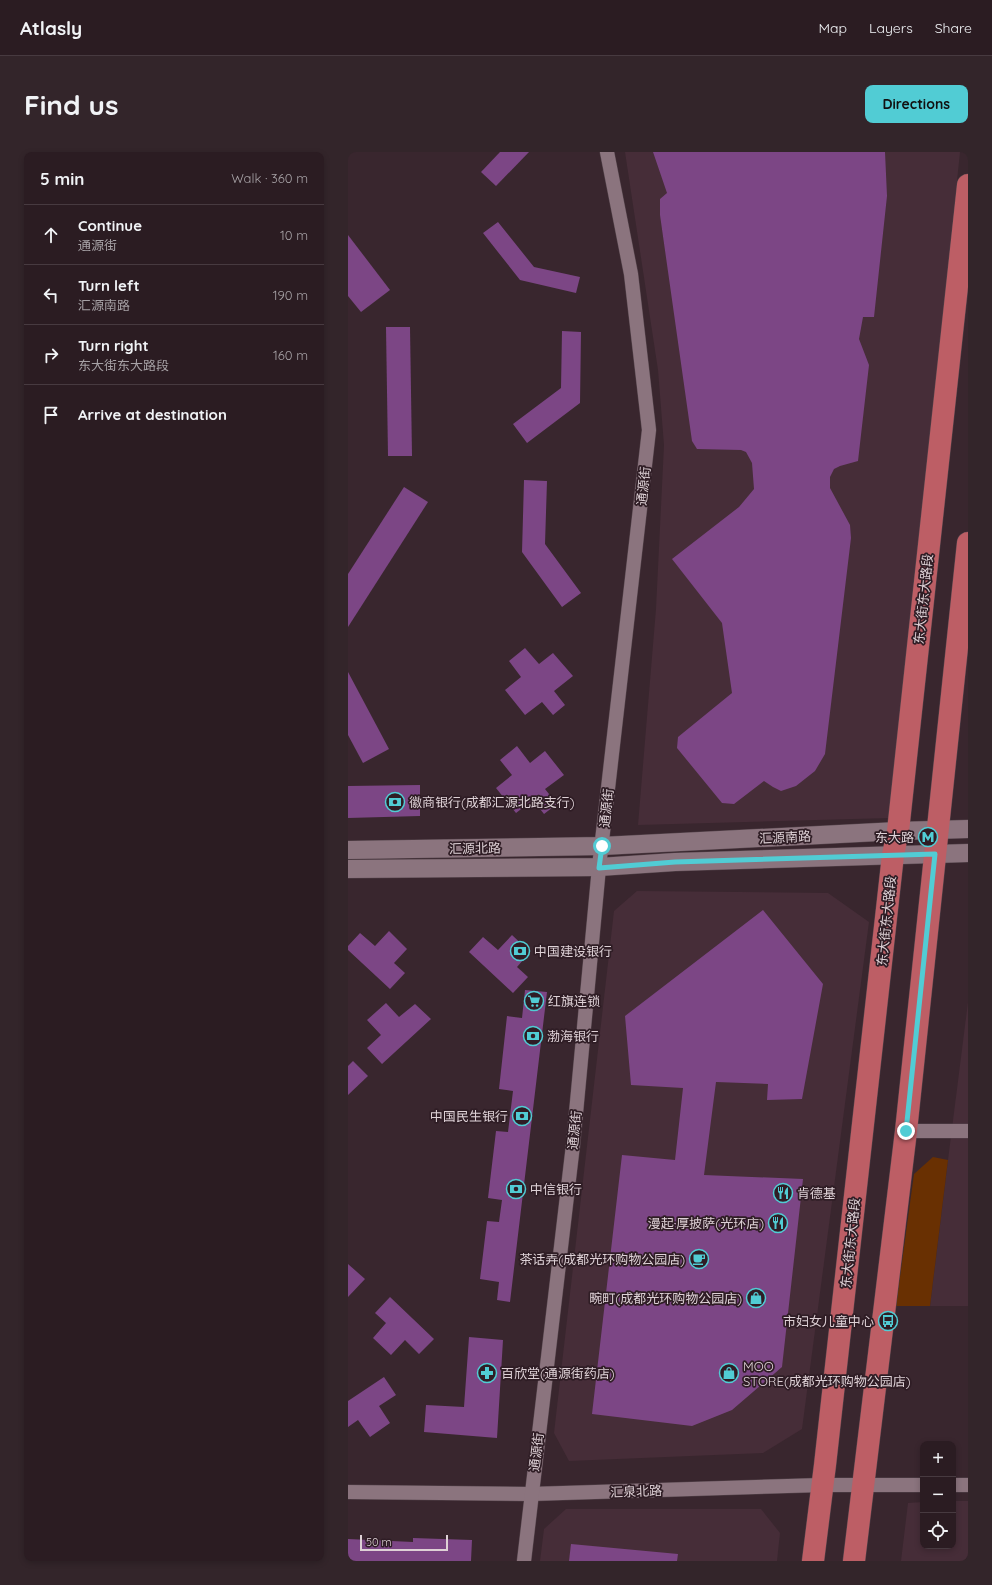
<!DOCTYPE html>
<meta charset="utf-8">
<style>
:root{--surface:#2b1c22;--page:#33252a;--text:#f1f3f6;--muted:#a6a1a5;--line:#473a40;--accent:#51ccd4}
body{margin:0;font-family:Quicksand,"Noto Sans SC",sans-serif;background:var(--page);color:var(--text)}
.controls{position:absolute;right:12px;bottom:12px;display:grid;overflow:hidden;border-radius:8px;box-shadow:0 2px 6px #0003}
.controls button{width:36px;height:36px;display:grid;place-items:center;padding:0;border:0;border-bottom:1px solid var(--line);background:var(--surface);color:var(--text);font:20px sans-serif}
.scale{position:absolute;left:12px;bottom:10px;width:88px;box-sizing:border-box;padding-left:4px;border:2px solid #ded1d6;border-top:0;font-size:11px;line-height:14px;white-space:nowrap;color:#ded1d6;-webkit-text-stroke:3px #2f1d25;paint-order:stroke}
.stop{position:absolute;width:12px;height:12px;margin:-9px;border:3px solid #51ccd4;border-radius:50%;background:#fff}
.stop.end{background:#51ccd4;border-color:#fff;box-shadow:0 1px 4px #0008}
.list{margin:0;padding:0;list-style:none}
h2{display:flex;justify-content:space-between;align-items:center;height:52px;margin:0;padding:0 16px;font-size:17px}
h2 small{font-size:13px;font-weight:400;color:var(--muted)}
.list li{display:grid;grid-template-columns:26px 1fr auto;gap:12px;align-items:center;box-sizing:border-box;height:60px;padding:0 16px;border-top:1px solid var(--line)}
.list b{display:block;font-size:15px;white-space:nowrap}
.list p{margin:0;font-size:13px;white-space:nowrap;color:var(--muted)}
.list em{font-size:13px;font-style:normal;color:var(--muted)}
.icon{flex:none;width:22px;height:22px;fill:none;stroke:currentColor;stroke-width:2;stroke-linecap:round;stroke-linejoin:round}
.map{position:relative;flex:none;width:620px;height:1409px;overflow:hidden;border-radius:8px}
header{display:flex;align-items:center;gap:24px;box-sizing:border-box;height:56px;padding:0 20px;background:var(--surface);border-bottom:1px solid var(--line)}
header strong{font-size:19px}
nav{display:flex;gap:22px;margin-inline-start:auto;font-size:14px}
.intro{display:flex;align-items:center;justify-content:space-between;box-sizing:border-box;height:96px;padding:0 24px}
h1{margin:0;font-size:28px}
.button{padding:10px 18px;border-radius:8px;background:var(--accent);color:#111;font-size:14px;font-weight:700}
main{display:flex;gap:24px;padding:0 24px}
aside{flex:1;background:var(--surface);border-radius:8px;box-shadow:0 2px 6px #0003}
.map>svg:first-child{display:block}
.built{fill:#462d38}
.green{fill:#693002}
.building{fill:#7c4685}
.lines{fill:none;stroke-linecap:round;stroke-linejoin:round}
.minor-casing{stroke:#55454c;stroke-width:15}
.tertiary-casing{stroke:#55454c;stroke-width:19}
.primary-casing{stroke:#55454c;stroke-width:23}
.minor{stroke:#8b747e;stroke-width:14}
.tertiary{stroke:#8b747e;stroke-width:18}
.primary{stroke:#bd5e65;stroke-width:22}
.route{stroke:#51ccd4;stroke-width:5}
.labels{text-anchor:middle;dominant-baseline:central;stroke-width:3.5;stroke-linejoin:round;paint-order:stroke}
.street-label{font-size:13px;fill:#ded1d6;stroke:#2f1d25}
.poi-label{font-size:13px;fill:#ded1d6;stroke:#2f1d25;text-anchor:start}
</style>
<header>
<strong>Atlasly</strong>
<nav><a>Map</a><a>Layers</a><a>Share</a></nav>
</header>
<div class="intro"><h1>Find us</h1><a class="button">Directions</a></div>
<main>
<aside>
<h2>5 min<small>Walk · 360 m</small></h2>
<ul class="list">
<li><svg class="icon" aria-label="ahead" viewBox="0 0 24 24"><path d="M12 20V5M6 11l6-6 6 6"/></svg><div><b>Continue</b><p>通源街</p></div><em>10 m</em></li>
<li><svg class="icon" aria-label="left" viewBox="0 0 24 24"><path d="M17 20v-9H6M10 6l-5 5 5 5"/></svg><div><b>Turn left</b><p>汇源南路</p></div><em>190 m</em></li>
<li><svg class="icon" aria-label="right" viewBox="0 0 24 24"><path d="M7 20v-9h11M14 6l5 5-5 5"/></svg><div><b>Turn right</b><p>东大街东大路段</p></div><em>160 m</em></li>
<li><svg class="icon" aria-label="arrive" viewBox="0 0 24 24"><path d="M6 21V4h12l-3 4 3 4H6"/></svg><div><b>Arrive at destination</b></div></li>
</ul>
</aside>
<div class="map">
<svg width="620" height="1409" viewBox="0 0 620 1409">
<rect width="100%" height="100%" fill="#39262e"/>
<g class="built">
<polygon points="277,0 612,0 542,666 290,673 308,457 316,293 310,218"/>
<polygon points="289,739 480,741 521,770 454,1277 415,1301 221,1309 206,1281 266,759"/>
<polygon points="620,850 620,1154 582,1154 600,1008"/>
<polygon points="605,1349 620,1349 620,1409 553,1409 560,1351 575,1350 575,1394 605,1394"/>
<polygon points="218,1357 413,1357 432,1381 429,1409 192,1409 196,1377"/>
</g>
<polygon class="green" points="585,1005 600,1008 582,1154 548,1154 566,1022"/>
<g class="building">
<polygon points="152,0 181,0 148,34 133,20"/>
<polygon points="305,0 537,0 539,44 526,165 515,165 511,187 521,213 510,309 492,314 486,317 482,325 482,336 502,373 503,386 477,602 467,619 448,634 433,639 425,635 416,629 386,652 374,651 329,596 330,585 384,541 374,471 324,407 391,355 406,337 404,311 398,300 393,298 349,297 344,289 312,63 312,47 319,41"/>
<polygon points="150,70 186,115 232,125 228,141 172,128 135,81"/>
<polygon points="0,83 42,138 13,160 0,144"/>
<polygon points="38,175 62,175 64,304 40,304"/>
<polygon points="214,179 233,180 232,251 179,291 165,272 213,236"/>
<polygon points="176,328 199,329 197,392 233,441 214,455 174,400"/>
<polygon points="56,335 80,350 0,475 0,422"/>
<polygon points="177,496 191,512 205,501 225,524 206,539 217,553 205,563 194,550 177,563 157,538 173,525 161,509"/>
<polygon points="0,520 41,597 15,611 0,583"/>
<polygon points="169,594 182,611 197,599 216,623 197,637 209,652 196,662 185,648 168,661 148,636 164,623 152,608"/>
<polygon points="72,633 72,664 0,666 0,634"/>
<polygon points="415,758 475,832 454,947 419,948 420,932 368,930 356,1023 455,1027 434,1215 384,1258 344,1274 244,1262 274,1003 327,1008 335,936 283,933 277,864"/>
<polygon points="41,779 59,797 46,811 57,821 42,837 0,798 0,794 12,781 27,794"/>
<polygon points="164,783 182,800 169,815 180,825 165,841 121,800 135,785 150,798"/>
<polygon points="177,838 199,840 162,1150 149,1148 151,1130 132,1127 139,1069 151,1070 154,1048 140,1046 148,979 160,980 165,939 151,937 159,864 174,866"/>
<polygon points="38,851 51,865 67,852 83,867 34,912 19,896 33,883 19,868"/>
<polygon points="5,909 20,924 0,943 0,914"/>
<polygon points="0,1112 17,1127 0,1145"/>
<polygon points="42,1145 86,1187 71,1202 57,1188 43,1203 25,1186 38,1171 27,1161"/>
<polygon points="121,1185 155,1188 149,1286 76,1280 78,1253 116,1255"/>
<polygon points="36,1225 48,1243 31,1254 42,1271 22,1285 10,1268 0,1275 0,1249"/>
<polygon points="65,1386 124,1388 123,1409 0,1409 0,1387 65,1390"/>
<polygon points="223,1392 330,1402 329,1409 221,1409"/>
</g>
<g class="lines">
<g class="minor-casing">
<g id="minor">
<polyline points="558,979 620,979"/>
<polyline points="605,1333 620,1333"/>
<polyline points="0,1340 183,1342 474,1333 575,1333"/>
<polyline points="176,1409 225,993 251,715 301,278 283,122 259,0"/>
</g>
</g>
<g class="tertiary-casing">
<g id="tertiary">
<polyline points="0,698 254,694 550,679 620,677"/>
<polyline points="0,717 251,715 327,710 620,701"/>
</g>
</g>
<g class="primary-casing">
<g id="primary">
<polyline points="465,1409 477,1313 545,703 550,679 620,33"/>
<polyline points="506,1409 558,979 620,391"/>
</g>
</g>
<use href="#minor" class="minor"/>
<use href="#tertiary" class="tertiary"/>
<use href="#primary" class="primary"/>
</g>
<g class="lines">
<polyline class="route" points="254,694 251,716 327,710 587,702 558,979"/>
</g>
<defs>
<g id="bank-ring" transform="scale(1)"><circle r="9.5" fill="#2f1d25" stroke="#51ccd4" stroke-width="1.5"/><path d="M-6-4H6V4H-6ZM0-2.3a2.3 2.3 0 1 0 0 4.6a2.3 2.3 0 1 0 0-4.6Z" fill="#51ccd4"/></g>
<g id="metro-ring" transform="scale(1)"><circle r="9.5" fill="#2f1d25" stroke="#51ccd4" stroke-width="1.5"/><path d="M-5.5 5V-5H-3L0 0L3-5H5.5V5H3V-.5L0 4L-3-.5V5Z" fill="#51ccd4"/></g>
<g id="supermarket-ring" transform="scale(1)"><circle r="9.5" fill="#2f1d25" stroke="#51ccd4" stroke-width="1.5"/><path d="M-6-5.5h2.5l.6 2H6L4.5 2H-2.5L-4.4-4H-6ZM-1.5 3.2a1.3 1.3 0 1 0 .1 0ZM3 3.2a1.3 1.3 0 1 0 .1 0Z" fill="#51ccd4"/></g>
<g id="restaurant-ring" transform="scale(1)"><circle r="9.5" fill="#2f1d25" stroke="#51ccd4" stroke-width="1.5"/><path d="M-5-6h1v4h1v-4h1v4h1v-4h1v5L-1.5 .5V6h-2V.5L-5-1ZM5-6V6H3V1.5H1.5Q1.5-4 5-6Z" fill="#51ccd4"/></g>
<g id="cafe-ring" transform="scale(1)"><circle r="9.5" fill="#2f1d25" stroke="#51ccd4" stroke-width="1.5"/><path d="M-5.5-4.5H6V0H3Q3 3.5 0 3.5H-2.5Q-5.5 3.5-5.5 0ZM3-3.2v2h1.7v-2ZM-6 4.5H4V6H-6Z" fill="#51ccd4"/></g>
<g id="shop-ring" transform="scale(1)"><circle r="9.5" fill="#2f1d25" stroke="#51ccd4" stroke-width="1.5"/><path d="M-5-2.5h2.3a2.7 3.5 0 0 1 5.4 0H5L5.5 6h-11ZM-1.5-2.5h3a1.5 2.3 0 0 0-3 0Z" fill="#51ccd4"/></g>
<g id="bus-ring" transform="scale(1)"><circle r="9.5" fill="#2f1d25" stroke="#51ccd4" stroke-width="1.5"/><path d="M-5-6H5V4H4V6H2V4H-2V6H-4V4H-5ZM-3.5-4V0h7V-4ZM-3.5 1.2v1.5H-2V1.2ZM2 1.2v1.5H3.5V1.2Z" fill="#51ccd4"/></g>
<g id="pharmacy-ring" transform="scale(1)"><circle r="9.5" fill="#2f1d25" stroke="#51ccd4" stroke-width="1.5"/><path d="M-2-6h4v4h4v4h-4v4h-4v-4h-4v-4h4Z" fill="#51ccd4"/></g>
</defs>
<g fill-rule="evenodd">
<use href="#bank-ring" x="47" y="650"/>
<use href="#metro-ring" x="580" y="685"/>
<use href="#bank-ring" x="172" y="799"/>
<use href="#supermarket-ring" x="186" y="849"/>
<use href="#bank-ring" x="185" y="884"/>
<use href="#bank-ring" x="174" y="964"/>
<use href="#bank-ring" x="168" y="1037"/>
<use href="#restaurant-ring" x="435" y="1041"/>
<use href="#restaurant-ring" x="430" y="1071"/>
<use href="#cafe-ring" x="351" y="1107"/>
<use href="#shop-ring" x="408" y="1146"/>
<use href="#bus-ring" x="540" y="1169"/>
<use href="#pharmacy-ring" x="139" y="1221"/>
<use href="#shop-ring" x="381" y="1221"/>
</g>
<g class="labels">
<g class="street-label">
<text transform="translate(295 334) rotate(-84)">通源街</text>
<text transform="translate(575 447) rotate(-84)">东大街东大路段</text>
<text transform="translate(258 656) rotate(-84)">通源街</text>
<text transform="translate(437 685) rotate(-3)">汇源南路</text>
<text transform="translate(127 696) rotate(-1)">汇源北路</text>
<text transform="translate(538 769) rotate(-84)">东大街东大路段</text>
<text transform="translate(226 978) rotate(-84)">通源街</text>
<text transform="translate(502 1091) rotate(-84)">东大街东大路段</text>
<text transform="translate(188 1300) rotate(-83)">通源街</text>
<text transform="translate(288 1339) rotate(-2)">汇泉北路</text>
</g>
<g class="poi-label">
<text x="61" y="650">徽商银行(成都汇源北路支行)</text>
<text x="566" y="685" text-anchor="end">东大路</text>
<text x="186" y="799">中国建设银行</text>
<text x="200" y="849">红旗连锁</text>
<text x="199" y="884">渤海银行</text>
<text x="160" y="964" text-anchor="end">中国民生银行</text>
<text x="182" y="1037">中信银行</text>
<text x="449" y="1041">肯德基</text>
<text x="416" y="1071" text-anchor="end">漫起·厚披萨(光环店)</text>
<text x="337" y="1107" text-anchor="end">茶话弄(成都光环购物公园店)</text>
<text x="394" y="1146" text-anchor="end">畹町(成都光环购物公园店)</text>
<text x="526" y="1169" text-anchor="end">市妇女儿童中心</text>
<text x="395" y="1214">MOO<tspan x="395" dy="15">STORE(成都光环购物公园店)</tspan></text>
<text x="153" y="1221">百欣堂(通源街药店)</text>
</g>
</g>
</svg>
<div class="controls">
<button>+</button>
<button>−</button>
<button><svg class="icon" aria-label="locate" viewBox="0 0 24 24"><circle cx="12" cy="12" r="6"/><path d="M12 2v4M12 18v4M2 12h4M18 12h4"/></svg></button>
</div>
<div class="scale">50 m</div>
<div class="stop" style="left:254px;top:694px"></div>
<div class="stop end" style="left:558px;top:979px"></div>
</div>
</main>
